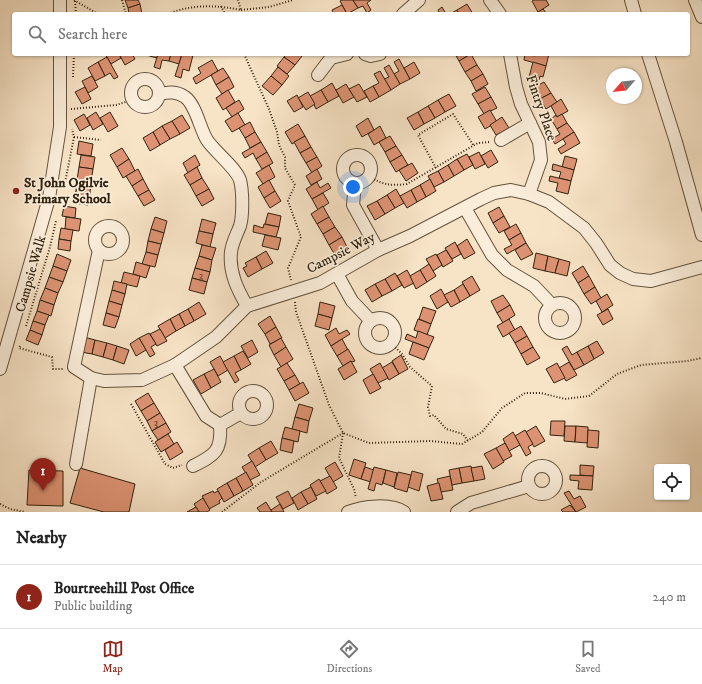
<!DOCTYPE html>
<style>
:root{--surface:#fff;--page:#f2f2f2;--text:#222;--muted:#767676;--line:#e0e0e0;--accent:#8f2418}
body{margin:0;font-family:"IM FELL DW Pica",serif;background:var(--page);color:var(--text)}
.controls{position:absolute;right:12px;bottom:12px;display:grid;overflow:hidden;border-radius:4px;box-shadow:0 1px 3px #0004}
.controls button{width:36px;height:36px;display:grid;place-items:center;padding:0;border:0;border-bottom:1px solid var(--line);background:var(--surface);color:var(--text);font:20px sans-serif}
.compass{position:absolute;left:606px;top:68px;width:36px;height:36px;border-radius:50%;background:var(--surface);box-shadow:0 1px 3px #0004;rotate:242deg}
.you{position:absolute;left:353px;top:187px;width:14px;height:14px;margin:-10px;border:3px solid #fff;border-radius:50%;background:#1a73e8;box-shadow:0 0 0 6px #1a73e833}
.badge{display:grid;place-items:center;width:26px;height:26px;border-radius:50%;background:var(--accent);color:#fff;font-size:13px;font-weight:700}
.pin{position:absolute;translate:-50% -33px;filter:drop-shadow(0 1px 2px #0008)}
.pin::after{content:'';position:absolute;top:21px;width:14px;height:12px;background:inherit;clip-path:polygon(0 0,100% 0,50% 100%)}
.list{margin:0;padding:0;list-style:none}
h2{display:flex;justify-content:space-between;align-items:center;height:52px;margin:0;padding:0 16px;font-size:17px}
h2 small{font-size:13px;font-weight:400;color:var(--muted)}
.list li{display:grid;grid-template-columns:26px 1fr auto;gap:12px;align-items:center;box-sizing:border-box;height:64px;padding:0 16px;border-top:1px solid var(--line)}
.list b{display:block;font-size:15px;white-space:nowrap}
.list p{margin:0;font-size:13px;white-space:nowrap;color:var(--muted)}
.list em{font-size:13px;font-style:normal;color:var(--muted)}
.icon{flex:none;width:22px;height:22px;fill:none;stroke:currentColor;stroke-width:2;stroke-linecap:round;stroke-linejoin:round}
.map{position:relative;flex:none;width:702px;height:512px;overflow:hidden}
.search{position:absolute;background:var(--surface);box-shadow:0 1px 3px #0004;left:12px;right:12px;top:12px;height:44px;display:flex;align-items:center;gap:10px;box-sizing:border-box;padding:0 14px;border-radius:4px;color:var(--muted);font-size:15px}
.sheet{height:116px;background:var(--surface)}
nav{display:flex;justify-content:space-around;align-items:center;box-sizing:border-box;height:56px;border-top:1px solid var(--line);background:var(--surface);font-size:11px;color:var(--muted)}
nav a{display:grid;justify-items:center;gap:2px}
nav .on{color:var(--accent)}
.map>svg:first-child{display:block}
.building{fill:#dd9373;stroke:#32230f}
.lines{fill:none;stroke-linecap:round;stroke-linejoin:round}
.minor-casing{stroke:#63533d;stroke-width:14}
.path{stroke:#32230f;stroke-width:2;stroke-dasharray:1 2;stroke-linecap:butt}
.minor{stroke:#faedda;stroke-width:12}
.poi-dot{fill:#8f2418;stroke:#faedda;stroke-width:1.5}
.labels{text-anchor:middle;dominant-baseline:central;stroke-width:3.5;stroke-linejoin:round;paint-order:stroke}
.number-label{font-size:12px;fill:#5d3f28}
.street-label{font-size:14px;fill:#32230f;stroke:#faedda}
.poi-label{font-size:14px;font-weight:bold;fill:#32230f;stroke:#faedda;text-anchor:start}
</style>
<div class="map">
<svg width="702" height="512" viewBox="0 0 702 512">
<rect width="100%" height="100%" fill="#f7e3c6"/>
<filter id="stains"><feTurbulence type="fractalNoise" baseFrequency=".005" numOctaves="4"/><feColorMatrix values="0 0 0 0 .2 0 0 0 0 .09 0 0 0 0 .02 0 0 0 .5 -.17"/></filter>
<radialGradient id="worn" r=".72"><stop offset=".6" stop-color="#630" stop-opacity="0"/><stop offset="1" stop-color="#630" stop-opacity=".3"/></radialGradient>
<g class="building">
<polygon points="125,0 138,0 140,4 128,8"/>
<polygon points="342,0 353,0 358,8 347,14 340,1"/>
<polygon points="353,0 371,0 367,3 371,10 367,13 363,6 358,8"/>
<polygon points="534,0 546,0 549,5 538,12 532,1"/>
<polygon points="140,4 142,14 129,14 128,8"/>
<polygon points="467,4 473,14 459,14 457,10"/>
<polygon points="342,5 347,14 334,14 332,10"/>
<polygon points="442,7 446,14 440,14 438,10"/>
<polygon points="543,9 547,14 535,14 538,12"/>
<polygon points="457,10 459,14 450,14"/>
<polygon points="105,54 119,54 121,58 111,64"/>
<polygon points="119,54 132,54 135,59 125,65"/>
<polygon points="146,54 158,54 157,58 146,55"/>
<polygon points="158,54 171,54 169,61 162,60 160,69 154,67"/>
<polygon points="171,54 182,54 179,64 169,61"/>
<polygon points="182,54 193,55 189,71 183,69 181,78 175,76"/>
<polygon points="286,54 299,54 302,56 295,65 284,57"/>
<polygon points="455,54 471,54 459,61"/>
<polygon points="471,54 477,65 465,72 459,61"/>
<polygon points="525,54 535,56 535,54 549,54 546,66 524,60"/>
<polygon points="107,57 118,77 114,79 110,73 105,76 98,62"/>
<polygon points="284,57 295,65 287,74 277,66"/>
<polygon points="399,59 410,79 400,84 394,74 399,71 394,62"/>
<polygon points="212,60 218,71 196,84 193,78 201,73 198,68"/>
<polygon points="98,62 105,76 95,81 88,68"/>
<polygon points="414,62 420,73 410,79 404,68"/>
<polygon points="533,62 546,66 543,77 540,76 539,80 529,77"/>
<polygon points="389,65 400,84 391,90 384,79 389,77 384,68"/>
<polygon points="477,65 483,74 471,81 465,72"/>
<polygon points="278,67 289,76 282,85 271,76"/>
<polygon points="223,68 229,77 216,85 211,75"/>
<polygon points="380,71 391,90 379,97 373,86 379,83 374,74"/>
<polygon points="483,74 488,84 476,91 471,81"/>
<polygon points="92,76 98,87 88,93 82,81"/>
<polygon points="271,76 282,85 273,95 262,86"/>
<polygon points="229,77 234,87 222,94 216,85"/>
<polygon points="544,82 551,93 540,99 533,88"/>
<polygon points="332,83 339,96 328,102 321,90"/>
<polygon points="346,84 354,97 343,103 336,90"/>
<polygon points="359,84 367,97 357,102 349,89"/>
<polygon points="373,86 379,97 370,102 364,91"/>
<polygon points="85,87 91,99 82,104 75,92"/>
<polygon points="485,87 491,97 478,104 472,94"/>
<polygon points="228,90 235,102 223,110 216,98"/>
<polygon points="321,90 328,102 316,109 310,96"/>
<polygon points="308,92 315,104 306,110 298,98"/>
<polygon points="551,93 557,102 546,109 540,99"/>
<polygon points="449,94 456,106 445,112 438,100"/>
<polygon points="297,95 303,107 294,112 287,101"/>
<polygon points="491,97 497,108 484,114 478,104"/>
<polygon points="561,99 568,111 557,117 551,106"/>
<polygon points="239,100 244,109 232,117 226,108"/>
<polygon points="438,100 445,112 435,118 428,106"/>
<polygon points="428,106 435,118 424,124 418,112"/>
<polygon points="490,110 497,122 485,129 478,117"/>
<polygon points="96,112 103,124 93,130 87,118"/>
<polygon points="110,112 118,126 108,132 100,118"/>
<polygon points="418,112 424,124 414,130 407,118"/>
<polygon points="238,113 245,125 232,132 225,121"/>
<polygon points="84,114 90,125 80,131 74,120"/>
<polygon points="562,114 567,123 557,129 551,119 556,115 557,117"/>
<polygon points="182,115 190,128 180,134 172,121"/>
<polygon points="502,117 509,128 496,135 490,125"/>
<polygon points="368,118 374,130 362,137 356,126"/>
<polygon points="172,121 180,134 170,139 162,126"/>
<polygon points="250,122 255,132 245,138 239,128"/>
<polygon points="567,123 574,132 555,144 552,139 560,134 557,129"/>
<polygon points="298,124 305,136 292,144 285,132"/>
<polygon points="162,126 170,139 160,145 153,132"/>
<polygon points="380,126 386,138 374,145 368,134"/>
<polygon points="153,132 160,145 150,151 143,138"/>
<polygon points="255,132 261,142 250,148 245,138"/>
<polygon points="574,132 580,143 561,154 558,149 566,144 563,139"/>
<polygon points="305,136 311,147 300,153 294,142"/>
<polygon points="390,136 396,146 385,152 379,142"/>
<polygon points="79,141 93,144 91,156 77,154"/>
<polygon points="261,142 267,152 256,159 253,153 245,158 242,153"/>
<polygon points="396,146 402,155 390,162 385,152"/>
<polygon points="311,147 317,157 306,163 300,153"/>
<polygon points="122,148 129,159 117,167 110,155"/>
<polygon points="491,150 498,162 488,168 481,156"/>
<polygon points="267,152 273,163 262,169 256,159"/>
<polygon points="479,152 485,164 475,169 469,157"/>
<polygon points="467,154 473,165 464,170 457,159"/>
<polygon points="81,155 95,157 93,169 79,167"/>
<polygon points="195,155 200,165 188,173 183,163"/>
<polygon points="402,155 408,165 396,172 390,162"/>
<polygon points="565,156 577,159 574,170 562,167"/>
<polygon points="317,157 322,166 312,173 306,163"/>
<polygon points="129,159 135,171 123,178 117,167"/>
<polygon points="457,159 464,170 454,176 448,165"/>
<polygon points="412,163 418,173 406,181 399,170"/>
<polygon points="553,164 574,170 571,181 559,178 561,172 552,170"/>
<polygon points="269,165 275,177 263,184 256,173"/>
<polygon points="448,165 454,176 444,182 438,171"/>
<polygon points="79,167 93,169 91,182 77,180"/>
<polygon points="197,167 202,178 190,185 184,175"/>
<polygon points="138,169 143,179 132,186 126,176"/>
<polygon points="317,169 322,179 311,185 306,176"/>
<polygon points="438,171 444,182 434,187 428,176"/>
<polygon points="550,176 571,181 568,194 556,191 558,183 549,181"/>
<polygon points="202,178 209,189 196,196 190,185"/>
<polygon points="143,179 149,190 138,196 132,186"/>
<polygon points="430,179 436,191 426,197 420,185"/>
<polygon points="77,180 91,182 90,193 76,190"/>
<polygon points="269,180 275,191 264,198 258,187"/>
<polygon points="317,182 320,188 328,183 331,188 312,199 306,189"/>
<polygon points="420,185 426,197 417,202 411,190"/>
<polygon points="209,189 214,199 202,206 196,196"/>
<polygon points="396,189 404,203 395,208 387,195"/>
<polygon points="76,190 90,193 88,205 74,203"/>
<polygon points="149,190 155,200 144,206 138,196"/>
<polygon points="411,190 417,202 407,208 400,196"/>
<polygon points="275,191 281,201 270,208 264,198"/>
<polygon points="323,193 329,203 318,210 312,199"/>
<polygon points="387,195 395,208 385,214 377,201"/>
<polygon points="377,201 385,214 375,220 367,206"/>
<polygon points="64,206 76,208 75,218 62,216"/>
<polygon points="323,206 329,217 317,224 311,214"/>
<polygon points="499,207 504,216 493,223 488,213"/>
<polygon points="268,213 281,216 279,227 265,224"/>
<polygon points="504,216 510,227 499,233 493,223"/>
<polygon points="66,217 81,219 79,231 65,229"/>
<polygon points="155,217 167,221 164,233 151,229"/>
<polygon points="329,217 335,227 323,234 317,224"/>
<polygon points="202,219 216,223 213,234 199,231"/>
<polygon points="264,224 279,227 276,237 253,232 254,225 263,228"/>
<polygon points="516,224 521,233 509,240 504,231"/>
<polygon points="335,227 342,237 329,245 323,234"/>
<polygon points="61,228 73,230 71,241 59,239"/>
<polygon points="151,229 164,233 161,244 148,241"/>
<polygon points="199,231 213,234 210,247 196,243"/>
<polygon points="521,233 526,243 507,254 504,249 512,245 509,240"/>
<polygon points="265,235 281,238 278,250 262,246"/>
<polygon points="342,237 347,247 335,255 329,245"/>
<polygon points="59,239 71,241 70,251 58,249"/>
<polygon points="467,239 475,253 464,259 457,246"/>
<polygon points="148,241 161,244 158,255 146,252"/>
<polygon points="455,242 461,254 452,259 445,248"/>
<polygon points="526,243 533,254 521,260 515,250"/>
<polygon points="202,245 216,248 212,260 199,256"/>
<polygon points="446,250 453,261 443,267 437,255"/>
<polygon points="266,251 273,263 262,269 256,257"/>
<polygon points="146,252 158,255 155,267 142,264"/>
<polygon points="536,253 548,256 545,271 533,268"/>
<polygon points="57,254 71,260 67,271 53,266"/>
<polygon points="436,254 442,265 433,271 426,259"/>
<polygon points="199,256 212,260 210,272 195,268"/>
<polygon points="548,256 559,259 555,273 545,271"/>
<polygon points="256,257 262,269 248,277 243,268 247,266 245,263"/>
<polygon points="559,259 570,262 567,276 555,273"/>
<polygon points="136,262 150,266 146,278 133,274"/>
<polygon points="429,264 436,276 427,282 420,270"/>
<polygon points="53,266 67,271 63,282 49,277"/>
<polygon points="583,266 589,276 578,283 572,273"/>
<polygon points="195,268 210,272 207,282 192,278"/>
<polygon points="407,270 414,283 404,288 397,276"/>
<polygon points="420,270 427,282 416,289 410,276"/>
<polygon points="124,272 140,276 137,287 121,283"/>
<polygon points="395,273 402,285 392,291 385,279"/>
<polygon points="472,276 480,290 470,296 462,282"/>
<polygon points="589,276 595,287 584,294 578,283"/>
<polygon points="49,277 63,282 58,293 45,288"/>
<polygon points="192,278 207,282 204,294 189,290"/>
<polygon points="385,279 392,291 382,296 375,284"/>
<polygon points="114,281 127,284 125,294 112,290"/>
<polygon points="375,284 382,296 372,302 365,290"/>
<polygon points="463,284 470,296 460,302 454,290"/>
<polygon points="595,287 601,298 591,304 584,294"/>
<polygon points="45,288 58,293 54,305 40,300"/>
<polygon points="441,289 448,302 437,309 430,296"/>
<polygon points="112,290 125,294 122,305 109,301"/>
<polygon points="454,290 460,302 451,307 444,295"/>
<polygon points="607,294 613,305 602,312 596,301"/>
<polygon points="503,295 510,305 497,313 491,301"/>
<polygon points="40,300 54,305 51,316 37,311"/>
<polygon points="109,301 122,305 119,317 106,313"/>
<polygon points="199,302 206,314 194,321 188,309"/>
<polygon points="320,302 335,306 332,318 318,314"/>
<polygon points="510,305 515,315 503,323 497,313"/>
<polygon points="423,307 436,311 431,324 419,319"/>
<polygon points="188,309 194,321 185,326 179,314"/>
<polygon points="608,309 613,319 603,325 597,315"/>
<polygon points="37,311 49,315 45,325 33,321"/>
<polygon points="106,313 119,317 115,328 103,325"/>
<polygon points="179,314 185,326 176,331 170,319"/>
<polygon points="318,314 332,318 329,330 315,326"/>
<polygon points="270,316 276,327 265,334 258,324"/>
<polygon points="170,319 176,331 165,338 158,326"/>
<polygon points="418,319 431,324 427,335 414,330"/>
<polygon points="509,319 515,330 503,337 497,326"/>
<polygon points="33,321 45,325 42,335 30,330"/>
<polygon points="521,326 527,336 515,343 509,333"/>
<polygon points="276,327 282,338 270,344 265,334"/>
<polygon points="336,328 339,334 347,330 350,334 331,346 325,335"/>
<polygon points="160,329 167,341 157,346 150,334"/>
<polygon points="30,330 42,335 38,345 26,340"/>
<polygon points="418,331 434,337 429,348 405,339 407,334 416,338"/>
<polygon points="149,333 156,344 151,347 155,354 150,357 139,338"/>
<polygon points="527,336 533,347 521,354 515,343"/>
<polygon points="84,337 95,340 92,354 81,352"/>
<polygon points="139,338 146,350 136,356 130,344"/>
<polygon points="281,338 286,347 274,355 269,345"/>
<polygon points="342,339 348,350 337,356 331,346"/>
<polygon points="95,340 107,343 103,357 92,354"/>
<polygon points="252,340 258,352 248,358 241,346"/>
<polygon points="597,341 604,353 594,359 588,346"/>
<polygon points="413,342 429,348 424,360 409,354"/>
<polygon points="107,343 117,346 113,360 103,357"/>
<polygon points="117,346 129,350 124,364 113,360"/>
<polygon points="567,346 572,355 577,352 584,365 574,370 562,349"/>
<polygon points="588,346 594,359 584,365 577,352"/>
<polygon points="286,347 293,359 281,367 274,355"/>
<polygon points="533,347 540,358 527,365 521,354"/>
<polygon points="348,349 355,361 352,362 351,361 343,366 337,356"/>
<polygon points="243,351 251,364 241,370 234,356"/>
<polygon points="401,355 408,369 399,374 392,361"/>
<polygon points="220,356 228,370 218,376 210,362"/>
<polygon points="234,356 241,370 235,373 239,380 235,383 223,362"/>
<polygon points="351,361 357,372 344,380 338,369"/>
<polygon points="392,362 399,374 389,380 382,368"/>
<polygon points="569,362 577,375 566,381 559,368"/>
<polygon points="287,363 295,375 284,381 277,369"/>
<polygon points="380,363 388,378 378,383 370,369"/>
<polygon points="557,363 565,378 554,383 546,369"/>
<polygon points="214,369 221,382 211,388 204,374"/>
<polygon points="204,374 211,388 201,394 193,380"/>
<polygon points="373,374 381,388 370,394 363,380"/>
<polygon points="295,375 300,384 289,390 284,381"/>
<polygon points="303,382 309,393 295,401 289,390"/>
<polygon points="148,393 154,403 141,411 135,401"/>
<polygon points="154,403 160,413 147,421 141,411"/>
<polygon points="299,404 313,408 309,421 295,417"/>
<polygon points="160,413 166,423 152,431 147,421"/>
<polygon points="295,417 309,421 307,433 292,429"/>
<polygon points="551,421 565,421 564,436 550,435"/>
<polygon points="166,423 171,432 158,440 152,431"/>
<polygon points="536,426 545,441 534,447 526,432"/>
<polygon points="565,426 576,426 575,442 564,441"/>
<polygon points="576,426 588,427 588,443 575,442"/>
<polygon points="285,427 300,431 298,442 282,438"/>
<polygon points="525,430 533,444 528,447 531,453 526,456 515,436"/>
<polygon points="588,430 599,431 598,448 587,447"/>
<polygon points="513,432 520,445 509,451 503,439"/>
<polygon points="168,434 174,444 161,452 155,442"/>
<polygon points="282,438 294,441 292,453 280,450"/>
<polygon points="271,441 278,453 266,460 259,448"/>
<polygon points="177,442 183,452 170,460 165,450"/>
<polygon points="505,443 512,456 503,461 496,448"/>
<polygon points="259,448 266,460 255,467 248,455"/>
<polygon points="496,448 504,462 493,469 484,454"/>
<polygon points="354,459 366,463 361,479 349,475"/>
<polygon points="252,461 260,475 250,480 242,467"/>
<polygon points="335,462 343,476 333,482 325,468"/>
<polygon points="580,465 594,466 593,476 580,475"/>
<polygon points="471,466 474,481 462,483 459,468"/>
<polygon points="482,466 485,479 474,481 471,468"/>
<polygon points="365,467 374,470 371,482 361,479"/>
<polygon points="374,467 386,470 382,485 376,483 374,491 368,489"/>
<polygon points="80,468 135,484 129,512 104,512 70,503"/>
<polygon points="459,468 462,483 452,485 449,470"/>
<polygon points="29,470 63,471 63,506 27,505"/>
<polygon points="386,470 397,473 394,487 383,483"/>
<polygon points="412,471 423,474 419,491 408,487"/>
<polygon points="246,472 253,485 243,491 236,478"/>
<polygon points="398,472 411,475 407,492 394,488"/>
<polygon points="570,475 593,476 592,490 578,489 579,481 570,480"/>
<polygon points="330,476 337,488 327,494 320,481"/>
<polygon points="450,476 453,490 441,492 437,479"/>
<polygon points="236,478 243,491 234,496 227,483"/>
<polygon points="319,479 326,491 316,496 310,485"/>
<polygon points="227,483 234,496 224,502 217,489"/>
<polygon points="438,483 439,483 443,499 431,501 427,486"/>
<polygon points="311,487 317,499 308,504 301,492"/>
<polygon points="213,491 214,493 218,491 222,498 219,501 220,503 209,509 202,496"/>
<polygon points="288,491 294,503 283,509 276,497"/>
<polygon points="569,491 574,499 580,496 586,507 576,512 564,493"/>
<polygon points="301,492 308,504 298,510 292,498"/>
<polygon points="203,498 210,510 207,512 199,512 194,504"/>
<polygon points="266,502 272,512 260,512 257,508"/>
<polygon points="280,504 284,512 272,512 271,510"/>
<polygon points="570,505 576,512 563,512 561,510"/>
<polygon points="196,507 199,512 187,512"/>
</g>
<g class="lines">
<g class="minor-casing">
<g id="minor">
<polyline points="60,0 60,14"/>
<polyline points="490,0 500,14"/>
<polyline points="631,0 635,14"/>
<polyline points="695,0 702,17"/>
<polyline points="403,14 419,0"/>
<polyline points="365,54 371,56 380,54"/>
<polyline points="510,54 516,87 521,104 539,142 541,160 529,194"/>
<polyline points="648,54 676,142 702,235"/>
<polyline points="318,75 331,58 347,54"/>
<circle cx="145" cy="93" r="14"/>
<path d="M 159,94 C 169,92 176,91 185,97 C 196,105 200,129 207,140 C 215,152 236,168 240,180 C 243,191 243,216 240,226 C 237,234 232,243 231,252 C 229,272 237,289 247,306"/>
<polyline points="501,140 530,123"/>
<circle cx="357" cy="169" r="14"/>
<polyline points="355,183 353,205 378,250"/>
<polyline points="465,208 492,255 507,270 534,286 552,305"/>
<circle cx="109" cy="240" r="14"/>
<polyline points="99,250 74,367 91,378 104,381 142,380 175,365 216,337 247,306 320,283 378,250 410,236 481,199 494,193 511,190 529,194 549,202 584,228 596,243 610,265 620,273 633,279 651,281 702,267"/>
<polyline points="337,274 352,301 371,321"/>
<circle cx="560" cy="318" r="15"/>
<circle cx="380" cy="333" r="15"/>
<polyline points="175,365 206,416 220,425 241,413"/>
<polyline points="0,369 49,198 60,127 60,54"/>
<circle cx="253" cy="405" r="14"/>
<polyline points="76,464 91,378"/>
<circle cx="542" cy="480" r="14"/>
<path d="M 193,466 C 215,455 222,451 220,425"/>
<path d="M 348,512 C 363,506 391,503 404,512"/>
<polyline points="457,512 471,503 529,486"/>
</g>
</g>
<g class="path">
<polyline points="74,0 98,14"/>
<polyline points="122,0 126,14"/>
<polyline points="75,1 76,14"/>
<polyline points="221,6 225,14"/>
<polyline points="241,10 269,7 293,0"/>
<path d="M 168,14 C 192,4 216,5 241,10 L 238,0"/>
<polyline points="244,54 269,109 277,132 279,145 285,157 285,168 295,185 288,201 301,237 288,268 291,280"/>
<polyline points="73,77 74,54"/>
<polyline points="71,109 116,105 132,100"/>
<polyline points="74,137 101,140"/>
<polyline points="436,168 418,135 453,114 474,146"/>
<path d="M 369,176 C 382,185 392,186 407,184 L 478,143 L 490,142"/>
<polyline points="64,188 74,137 72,129"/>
<polyline points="295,302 296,312 329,405 343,433 369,443 430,441 462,444 482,432 502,408 525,393 541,393 565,399 589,396 617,374 641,365 687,361 702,358"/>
<polyline points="26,326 50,247 56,221"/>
<polyline points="391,343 402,354 410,367 432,386 428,407 430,416 434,415 446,429 463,434 468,441"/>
<polyline points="20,346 19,348 52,357 53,369 63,369"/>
<polyline points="131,404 165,464 173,468 182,465"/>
<polyline points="343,433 339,458 354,489 356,498"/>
<polyline points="0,504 10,509 25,512"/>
<polyline points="222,512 261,482 343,433"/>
</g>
<use href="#minor" class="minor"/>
</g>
<circle class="poi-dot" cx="16" cy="191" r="4"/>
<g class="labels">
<g class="number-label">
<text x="201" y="275">3</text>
<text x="156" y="422">3</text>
</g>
<g class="street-label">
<text transform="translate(541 108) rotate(71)">Fintry Place</text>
<text transform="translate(341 253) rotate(-27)">Campsie Way</text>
<text transform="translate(31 274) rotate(-74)">Campsie Walk</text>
</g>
<g class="poi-label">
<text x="24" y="183">St John Ogilvie<tspan x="24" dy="16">Primary School</tspan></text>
</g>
</g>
<rect width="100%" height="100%" filter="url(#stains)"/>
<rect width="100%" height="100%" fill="url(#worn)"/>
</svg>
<div class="controls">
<button><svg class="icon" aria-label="locate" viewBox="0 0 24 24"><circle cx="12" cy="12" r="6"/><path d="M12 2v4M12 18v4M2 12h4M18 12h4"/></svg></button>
</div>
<svg class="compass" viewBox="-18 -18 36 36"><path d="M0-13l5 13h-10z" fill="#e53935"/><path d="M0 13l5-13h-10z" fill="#767676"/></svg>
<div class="you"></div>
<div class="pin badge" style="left:43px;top:491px">1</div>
<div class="search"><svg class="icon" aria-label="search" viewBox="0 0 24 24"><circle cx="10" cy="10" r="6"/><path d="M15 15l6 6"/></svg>Search here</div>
</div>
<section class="sheet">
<h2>Nearby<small></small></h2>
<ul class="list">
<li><span class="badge">1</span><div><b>Bourtreehill Post Office</b><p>Public building</p></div><em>240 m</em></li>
</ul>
</section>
<nav>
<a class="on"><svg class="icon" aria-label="map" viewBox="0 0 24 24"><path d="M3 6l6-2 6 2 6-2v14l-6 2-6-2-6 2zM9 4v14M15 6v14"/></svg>Map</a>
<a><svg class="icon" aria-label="directions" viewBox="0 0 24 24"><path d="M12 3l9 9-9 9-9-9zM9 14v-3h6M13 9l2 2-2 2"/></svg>Directions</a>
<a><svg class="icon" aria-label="saved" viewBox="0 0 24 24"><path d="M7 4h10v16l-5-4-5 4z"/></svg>Saved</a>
</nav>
